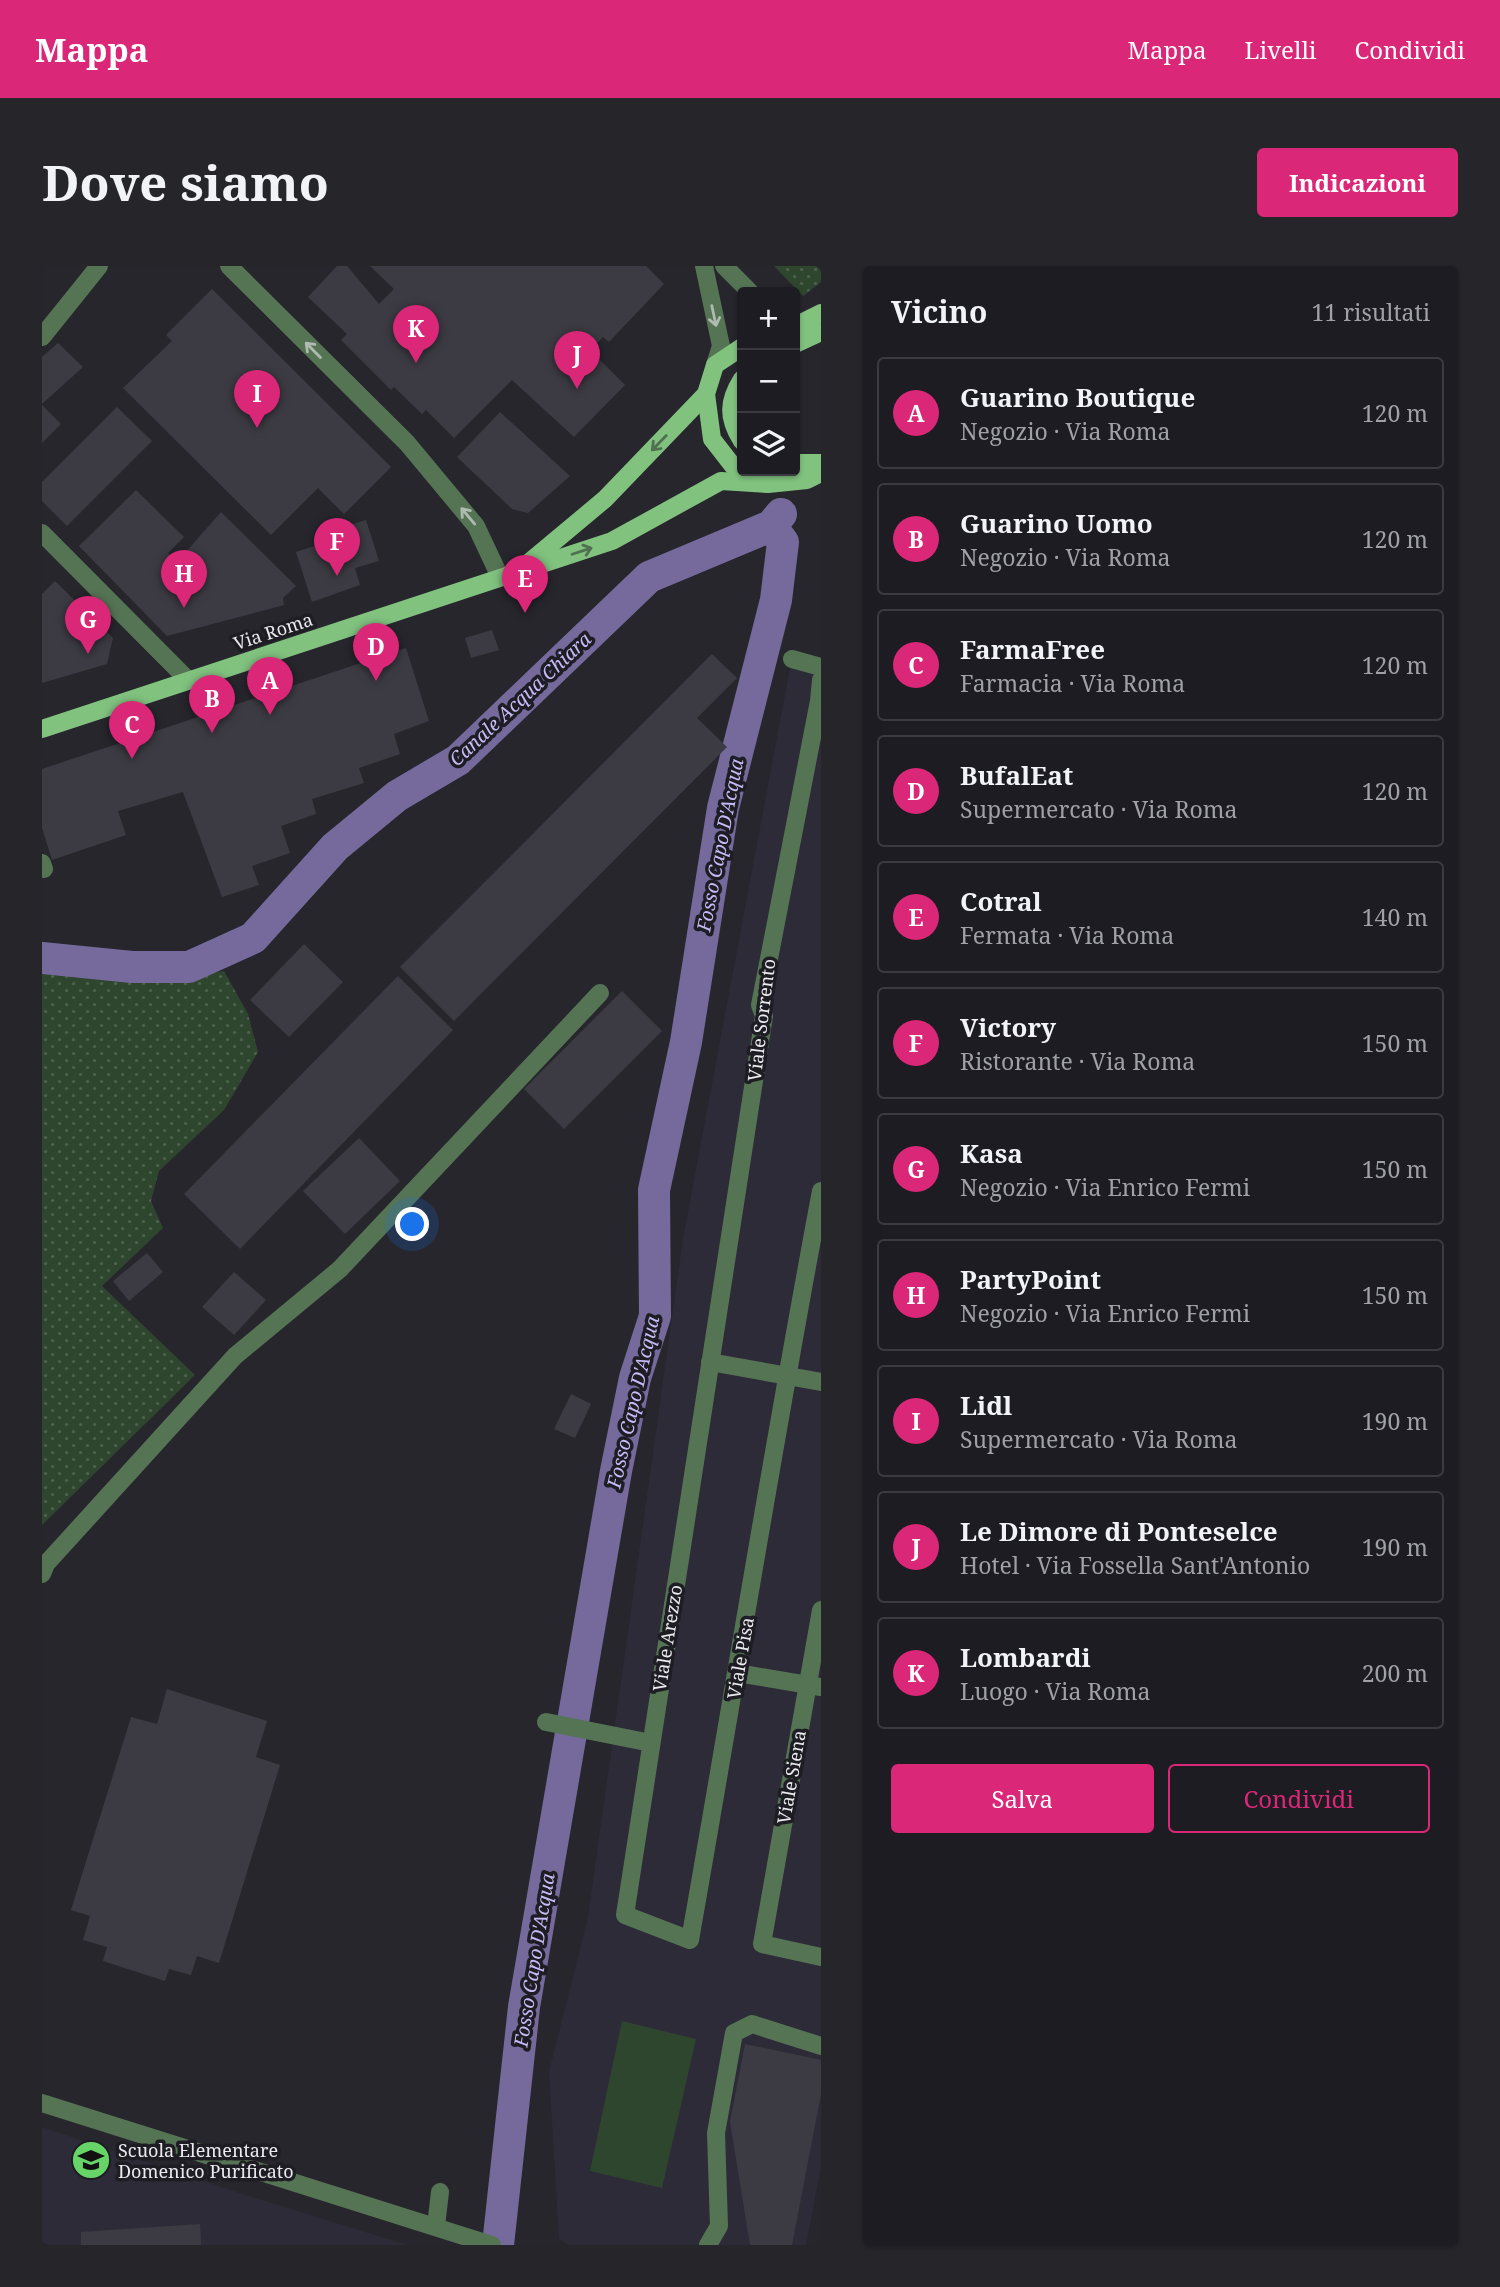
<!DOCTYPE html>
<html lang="it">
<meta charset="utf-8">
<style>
:root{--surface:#1d1c22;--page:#25252a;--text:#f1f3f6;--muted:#a0a1a5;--line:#3b3a40;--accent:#db2777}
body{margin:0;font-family:"Noto Serif",serif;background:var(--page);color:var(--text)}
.controls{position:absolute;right:21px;top:21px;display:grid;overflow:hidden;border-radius:7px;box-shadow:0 2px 5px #0004}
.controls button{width:63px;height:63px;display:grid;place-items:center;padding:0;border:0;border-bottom:2px solid var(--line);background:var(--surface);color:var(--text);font:35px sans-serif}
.you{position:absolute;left:371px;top:959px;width:24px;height:24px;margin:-18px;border:5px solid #fff;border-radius:50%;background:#1a73e8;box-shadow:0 0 0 10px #1a73e833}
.badge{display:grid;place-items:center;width:46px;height:46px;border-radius:50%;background:var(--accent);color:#fff;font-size:23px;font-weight:700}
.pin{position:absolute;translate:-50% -58px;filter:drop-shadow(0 2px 4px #0008)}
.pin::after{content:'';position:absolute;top:37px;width:24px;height:21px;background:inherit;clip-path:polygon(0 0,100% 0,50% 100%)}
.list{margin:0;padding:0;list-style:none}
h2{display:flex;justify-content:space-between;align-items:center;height:91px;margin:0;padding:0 28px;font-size:30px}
h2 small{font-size:23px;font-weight:400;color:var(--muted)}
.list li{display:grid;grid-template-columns:46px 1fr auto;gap:21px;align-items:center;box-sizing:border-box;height:112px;margin:0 14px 14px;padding:0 14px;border:2px solid var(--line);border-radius:7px}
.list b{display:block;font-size:26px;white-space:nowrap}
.list p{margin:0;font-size:23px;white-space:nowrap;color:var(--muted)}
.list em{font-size:23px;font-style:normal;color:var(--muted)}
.actions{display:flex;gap:14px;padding:21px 28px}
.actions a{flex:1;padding:16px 0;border:2px solid var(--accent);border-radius:7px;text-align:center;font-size:24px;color:var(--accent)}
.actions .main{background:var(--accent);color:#fff}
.icon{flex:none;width:38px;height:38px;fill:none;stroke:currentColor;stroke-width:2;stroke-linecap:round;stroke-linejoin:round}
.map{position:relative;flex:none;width:779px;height:1979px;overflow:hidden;border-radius:7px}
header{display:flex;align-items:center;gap:42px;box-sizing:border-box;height:98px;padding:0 35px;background:var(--accent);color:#fff}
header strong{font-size:33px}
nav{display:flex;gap:38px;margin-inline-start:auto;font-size:24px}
.intro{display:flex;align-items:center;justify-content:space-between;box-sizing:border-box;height:168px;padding:0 42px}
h1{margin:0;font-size:49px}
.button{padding:18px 32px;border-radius:7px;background:var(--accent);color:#fff;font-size:24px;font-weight:700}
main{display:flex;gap:42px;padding:0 42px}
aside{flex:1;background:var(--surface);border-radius:7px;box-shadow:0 2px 5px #0004}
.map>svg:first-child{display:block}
.built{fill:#2e2b38}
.grass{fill:url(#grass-dots)}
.pitch{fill:#2f462e}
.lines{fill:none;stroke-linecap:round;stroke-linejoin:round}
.canal{stroke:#756a9b;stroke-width:32}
.building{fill:#3c3b43}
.minor{stroke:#557454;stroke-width:18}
.major{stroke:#81c27f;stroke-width:18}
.oneway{stroke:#afbbb1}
.oneway2{stroke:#507052}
.labels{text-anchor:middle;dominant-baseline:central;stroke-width:7;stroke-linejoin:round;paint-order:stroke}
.street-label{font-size:18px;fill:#ebeaef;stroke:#1e1d24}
.poi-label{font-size:18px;fill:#ebeaef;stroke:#1e1d24;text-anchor:start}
.water-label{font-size:19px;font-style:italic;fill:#c7bbf7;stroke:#1e1d24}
</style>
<header>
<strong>Mappa</strong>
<nav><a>Mappa</a><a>Livelli</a><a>Condividi</a></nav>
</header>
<div class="intro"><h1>Dove siamo</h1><a class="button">Indicazioni</a></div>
<main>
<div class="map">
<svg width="779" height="1979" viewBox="0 0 779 1979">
<defs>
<pattern id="grass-dots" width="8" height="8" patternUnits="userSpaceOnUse" patternTransform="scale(1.75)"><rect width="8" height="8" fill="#2f462e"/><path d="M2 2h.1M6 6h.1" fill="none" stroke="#4d614d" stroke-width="1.8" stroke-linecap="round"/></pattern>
</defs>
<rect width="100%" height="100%" fill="#27262d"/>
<g class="built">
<polygon points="751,386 779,393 779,1900 764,1979 527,1979 517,1973 507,1806 546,1651 641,973"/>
<polygon points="0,1861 194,1926 365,1979 0,1979"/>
</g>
<g class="grass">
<polygon points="732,0 779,0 779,16 761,30"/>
<polygon points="9,703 100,716 182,705 206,748 216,786 182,844 117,905 109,935 121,962 60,1020 153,1109 0,1259 0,705"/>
</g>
<polygon class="pitch" points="580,1755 654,1773 620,1922 548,1905"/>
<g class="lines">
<g class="canal">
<polyline points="0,692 90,701 147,701 211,672 293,581 355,530 416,494 607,311 729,260 739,248"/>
<polyline points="456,1979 482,1741 574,1205 593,1112 613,1050 612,924 644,776 681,542 734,334 741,276 729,260"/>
</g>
</g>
<g class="building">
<polygon points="295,0 305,0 337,38 352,23 328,0 604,0 622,18 567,76 561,71 548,84 583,119 532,171 470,114 412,172 384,144 380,148 352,121 349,124 299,74 305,68 266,31"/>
<polygon points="170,23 349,201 302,248 276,222 229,269 81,122 130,75 124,69"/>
<polygon points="16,77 41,101 0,138 0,91"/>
<polygon points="0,139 19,158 0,177"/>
<polygon points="75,141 110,175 25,260 0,235 0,216"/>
<polygon points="458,146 528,210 486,247 470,243 415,191"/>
<polygon points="94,224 142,271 126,287 135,296 179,246 254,320 241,332 242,339 125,370 37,280"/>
<polygon points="324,254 337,295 313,302 318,319 270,336 254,286 303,270 301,261"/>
<polygon points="13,315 71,372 65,398 0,417 0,328"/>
<polygon points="450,364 457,384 429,392 423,372"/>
<polygon points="364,382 387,455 352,468 358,488 317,502 322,517 270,533 274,548 239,560 248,587 210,600 217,619 180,631 141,526 76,545 84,569 10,594 0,562 0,503"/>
<polygon points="670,388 695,412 655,452 685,481 412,755 358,701"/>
<polygon points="262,678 301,716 247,771 208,734"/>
<polygon points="356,710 411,764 198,983 142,928"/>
<polygon points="580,725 620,765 522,863 482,823"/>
<polygon points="317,872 358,915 303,968 261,925"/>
<polygon points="105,987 121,1006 87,1035 71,1015"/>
<polygon points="192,1006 224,1034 192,1069 160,1041"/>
<polygon points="529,1128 549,1138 533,1172 512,1163"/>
<polygon points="125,1423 225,1455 214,1491 238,1499 177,1697 155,1690 149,1709 127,1703 123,1715 61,1695 65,1681 41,1674 48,1650 29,1644 89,1451 115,1458"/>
<polygon points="703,1778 779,1794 779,1828 750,1979 708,1979 688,1856"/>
<polygon points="158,1958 159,1979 39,1979 39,1966"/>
</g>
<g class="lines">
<g class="minor">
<polyline points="187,0 365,177 434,260 458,311"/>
<polyline points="662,0 679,80 673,99"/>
<polyline points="682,0 708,26"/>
<polyline points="0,71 57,0"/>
<polyline points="0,267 147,415"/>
<polyline points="750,393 779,401"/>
<path d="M 779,414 L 777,435 L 718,739 L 722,750 L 583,1649 L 648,1674 C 692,1424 732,1174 779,925"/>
<polyline points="0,597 2,603"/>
<polyline points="668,1096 779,1116"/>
<polyline points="0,1308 4,1298 193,1090 298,1003 558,727"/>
<polyline points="779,1344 720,1678 779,1691"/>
<polyline points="695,1407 779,1421"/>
<polyline points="504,1456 609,1477"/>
<polyline points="0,1837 450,1979"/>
<polyline points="394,1960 398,1926"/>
<polyline points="666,1979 677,1960 674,1867 692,1767 710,1758 779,1780"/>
</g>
<g class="major">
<polyline points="753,60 779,47"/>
<polyline points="753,78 779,66"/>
<polyline points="700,81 673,99 664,128 670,173 691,200 719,215"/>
<path d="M 700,113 C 686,135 685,152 700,175"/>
<polyline points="753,197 779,197"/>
<polyline points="484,299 563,233 664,128"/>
<polyline points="0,463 570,275 679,215 726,218 765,214 779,207"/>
</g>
</g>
<defs><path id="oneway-shaft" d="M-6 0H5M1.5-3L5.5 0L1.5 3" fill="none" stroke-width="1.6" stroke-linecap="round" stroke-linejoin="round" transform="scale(1.75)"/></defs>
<g class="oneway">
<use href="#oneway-shaft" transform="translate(672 50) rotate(78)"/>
<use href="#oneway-shaft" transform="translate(271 84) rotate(-135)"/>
<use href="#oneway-shaft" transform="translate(426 250) rotate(-130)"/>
</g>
<g class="oneway2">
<use href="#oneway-shaft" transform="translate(617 177) rotate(134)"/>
<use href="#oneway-shaft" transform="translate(540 285) rotate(-18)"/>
</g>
<defs>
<g id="school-disc" transform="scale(2.0125)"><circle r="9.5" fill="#66d466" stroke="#1e1d24"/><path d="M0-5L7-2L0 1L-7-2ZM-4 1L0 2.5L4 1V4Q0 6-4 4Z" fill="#111"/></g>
</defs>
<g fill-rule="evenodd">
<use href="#school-disc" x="49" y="1894"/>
</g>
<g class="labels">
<g class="street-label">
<text transform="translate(231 365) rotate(-18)">Via Roma</text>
<text transform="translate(719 754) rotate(-83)">Viale Sorrento</text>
<text transform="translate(625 1372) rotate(-81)">Viale Arezzo</text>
<text transform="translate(698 1392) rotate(-80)">Viale Pisa</text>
<text transform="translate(749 1511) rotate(-80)">Viale Siena</text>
</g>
<g class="poi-label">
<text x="76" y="1884">Scuola Elementare<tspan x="76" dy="21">Domenico Purificato</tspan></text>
</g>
<g class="water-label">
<text transform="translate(478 433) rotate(-43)">Canale Acqua Chiara</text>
<text transform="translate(678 579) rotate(-79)">Fosso Capo D'Acqua</text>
<text transform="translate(591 1136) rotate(-77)">Fosso Capo D'Acqua</text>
<text transform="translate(492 1694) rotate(-81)">Fosso Capo D'Acqua</text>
</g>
</g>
</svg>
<div class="controls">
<button>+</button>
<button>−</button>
<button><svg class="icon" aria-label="layers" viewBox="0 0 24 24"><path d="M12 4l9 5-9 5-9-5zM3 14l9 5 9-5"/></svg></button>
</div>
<div class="you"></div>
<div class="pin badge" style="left:228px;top:449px">A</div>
<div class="pin badge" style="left:170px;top:467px">B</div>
<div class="pin badge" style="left:90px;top:493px">C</div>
<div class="pin badge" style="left:334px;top:415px">D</div>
<div class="pin badge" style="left:483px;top:347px">E</div>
<div class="pin badge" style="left:295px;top:310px">F</div>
<div class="pin badge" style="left:46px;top:388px">G</div>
<div class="pin badge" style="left:142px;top:342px">H</div>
<div class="pin badge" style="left:215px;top:162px">I</div>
<div class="pin badge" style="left:535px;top:123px">J</div>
<div class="pin badge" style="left:374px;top:97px">K</div>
</div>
<aside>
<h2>Vicino<small>11 risultati</small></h2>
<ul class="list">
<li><span class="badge">A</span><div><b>Guarino Boutique</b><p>Negozio · Via Roma</p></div><em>120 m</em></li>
<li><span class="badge">B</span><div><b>Guarino Uomo</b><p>Negozio · Via Roma</p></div><em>120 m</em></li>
<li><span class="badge">C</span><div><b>FarmaFree</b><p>Farmacia · Via Roma</p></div><em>120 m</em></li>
<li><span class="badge">D</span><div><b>BufalEat</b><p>Supermercato · Via Roma</p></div><em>120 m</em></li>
<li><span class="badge">E</span><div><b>Cotral</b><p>Fermata · Via Roma</p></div><em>140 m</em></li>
<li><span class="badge">F</span><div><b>Victory</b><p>Ristorante · Via Roma</p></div><em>150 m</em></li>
<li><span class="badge">G</span><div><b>Kasa</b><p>Negozio · Via Enrico Fermi</p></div><em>150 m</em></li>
<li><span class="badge">H</span><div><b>PartyPoint</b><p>Negozio · Via Enrico Fermi</p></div><em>150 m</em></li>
<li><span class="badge">I</span><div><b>Lidl</b><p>Supermercato · Via Roma</p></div><em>190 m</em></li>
<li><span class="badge">J</span><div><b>Le Dimore di Ponteselce</b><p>Hotel · Via Fossella Sant'Antonio</p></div><em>190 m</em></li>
<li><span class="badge">K</span><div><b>Lombardi</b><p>Luogo · Via Roma</p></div><em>200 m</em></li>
</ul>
<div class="actions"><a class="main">Salva</a><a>Condividi</a></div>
</aside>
</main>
